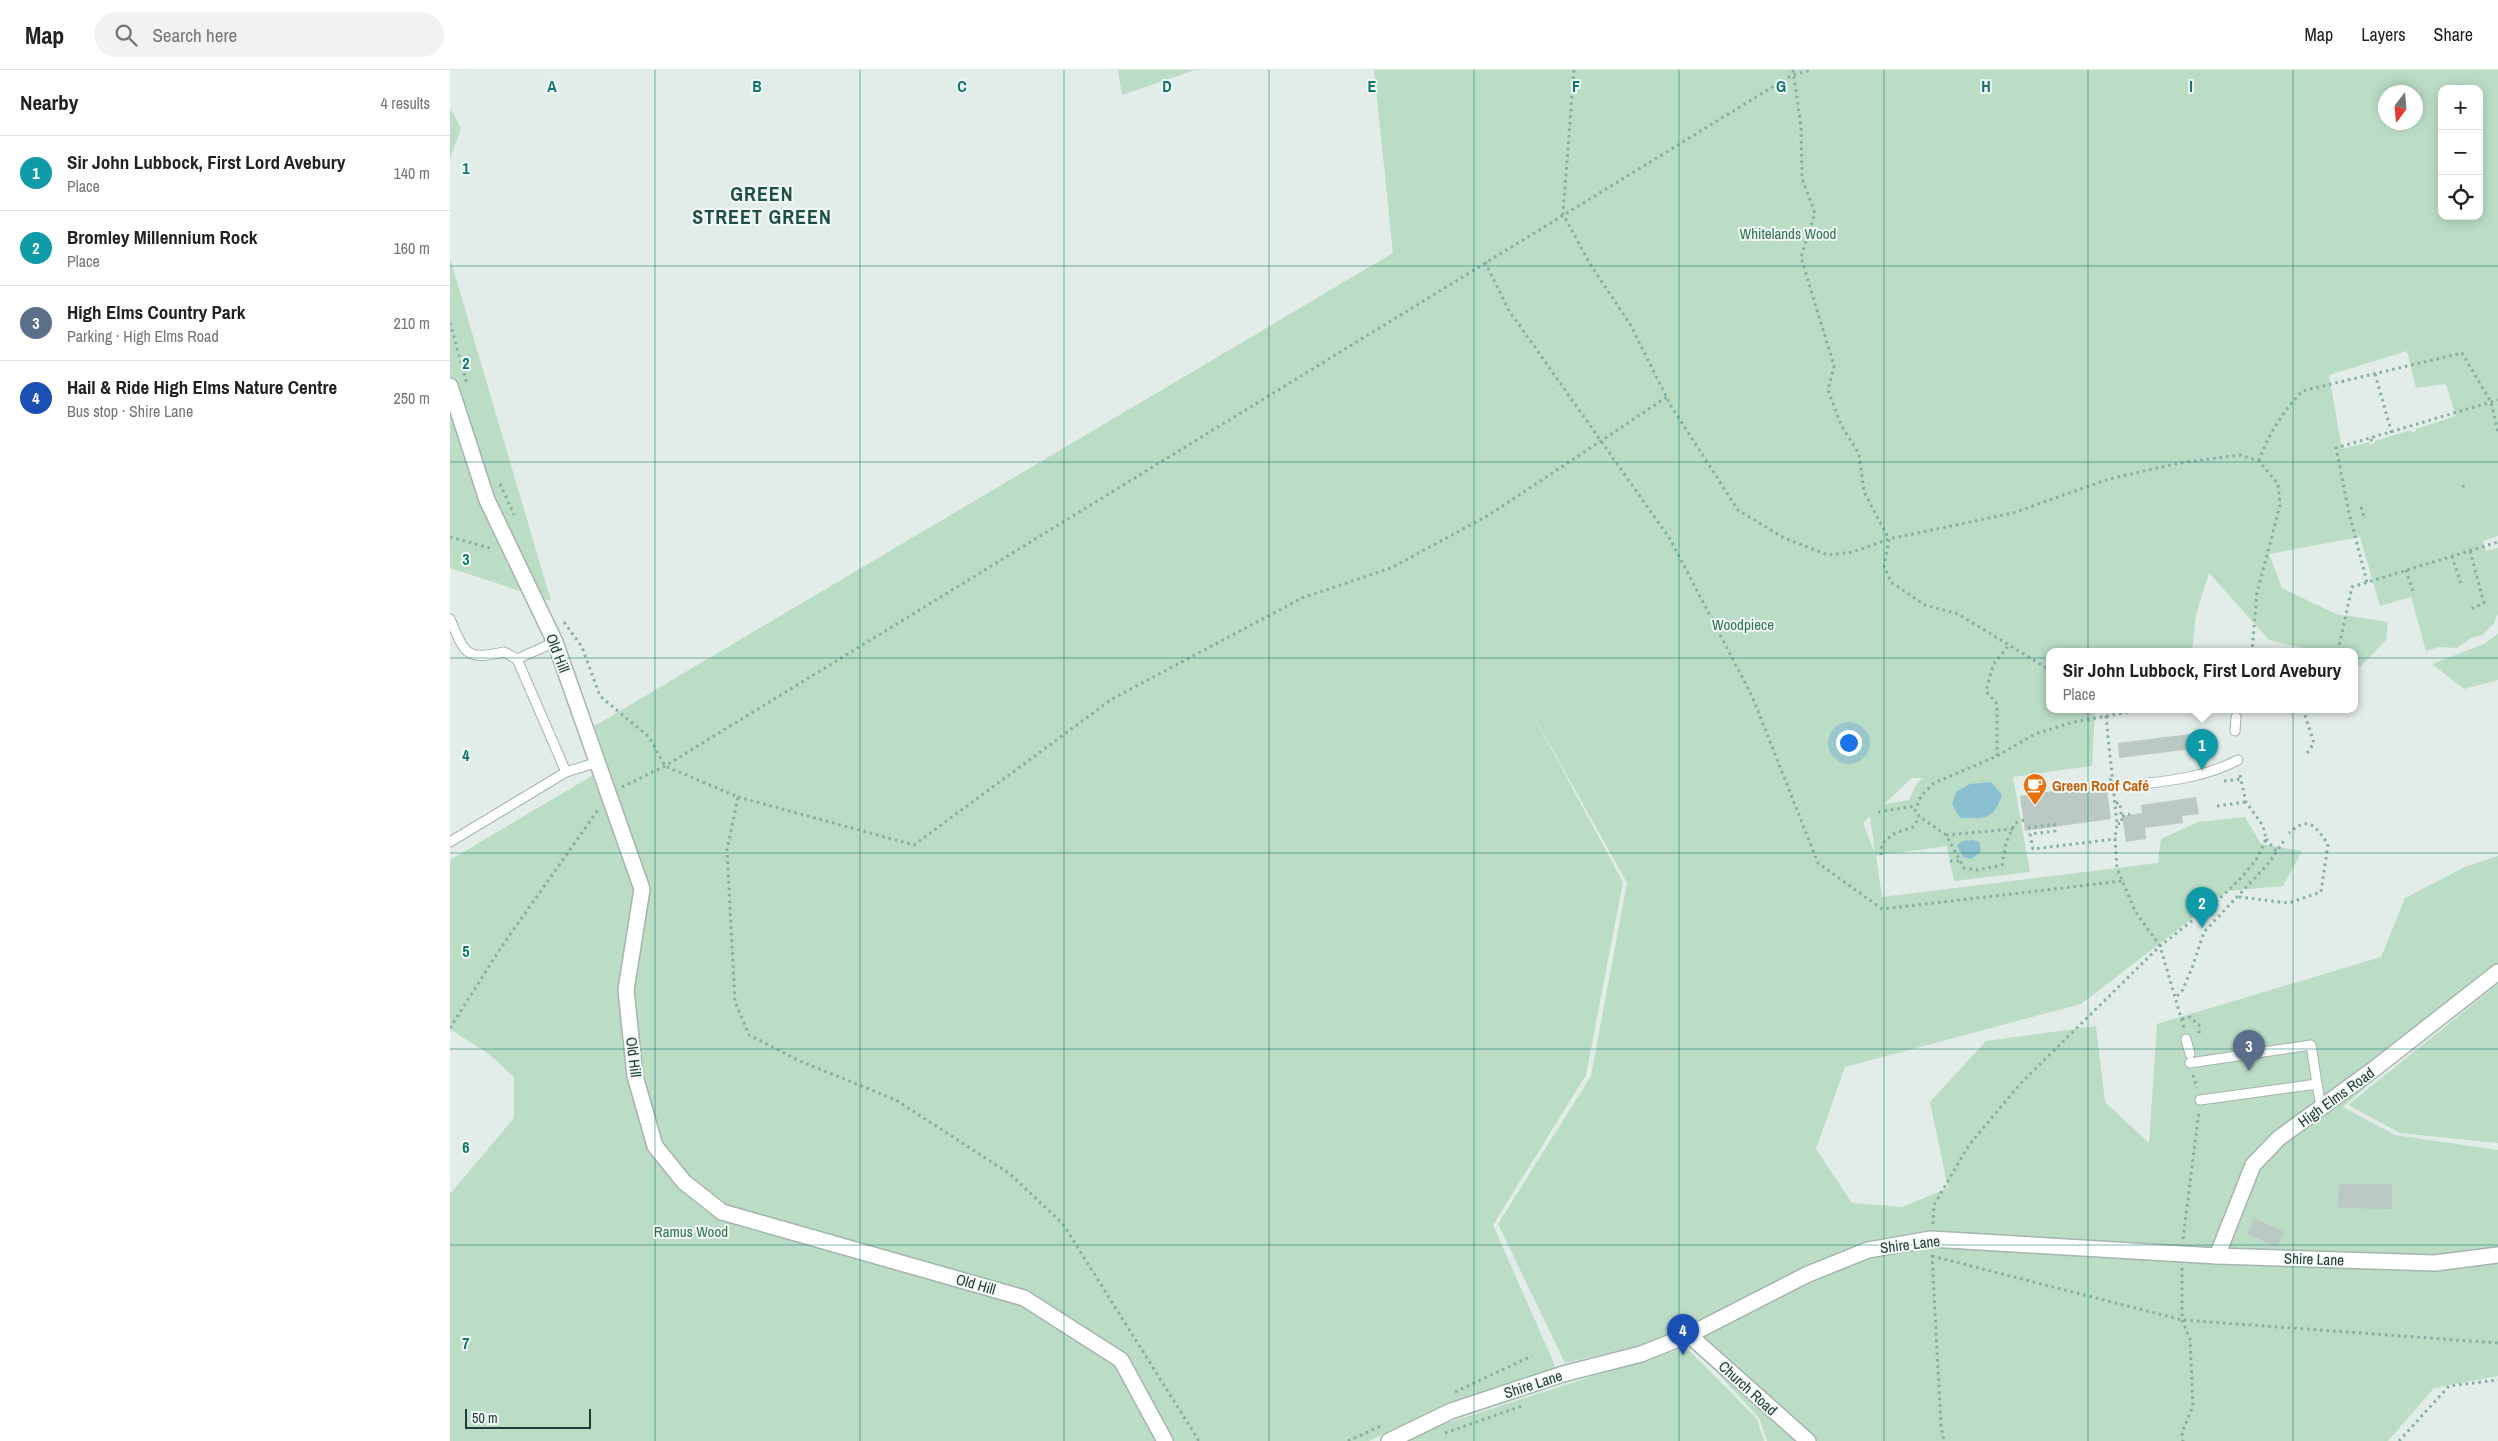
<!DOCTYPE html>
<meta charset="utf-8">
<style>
:root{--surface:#fff;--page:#f2f2f2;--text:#202124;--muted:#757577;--line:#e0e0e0;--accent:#7c3aed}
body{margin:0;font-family:"Archivo Narrow",sans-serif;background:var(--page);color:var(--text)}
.controls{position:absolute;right:15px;top:15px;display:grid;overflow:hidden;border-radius:10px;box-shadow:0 2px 12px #0003}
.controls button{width:45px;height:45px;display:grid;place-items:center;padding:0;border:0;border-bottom:1px solid var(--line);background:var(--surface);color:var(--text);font:25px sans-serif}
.compass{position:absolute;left:1928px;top:15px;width:45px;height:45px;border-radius:50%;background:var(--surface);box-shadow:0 2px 12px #0003;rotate:196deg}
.scale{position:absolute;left:15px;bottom:12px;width:126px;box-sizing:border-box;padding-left:5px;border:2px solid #223c37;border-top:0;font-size:14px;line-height:18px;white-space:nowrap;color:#223c37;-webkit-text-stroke:4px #f2f8f6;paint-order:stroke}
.you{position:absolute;left:1398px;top:672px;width:18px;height:18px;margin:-12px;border:4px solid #fff;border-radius:50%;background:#1a73e8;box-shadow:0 0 0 8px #1a73e833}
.badge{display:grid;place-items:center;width:32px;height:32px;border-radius:50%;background:var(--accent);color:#fff;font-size:16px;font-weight:700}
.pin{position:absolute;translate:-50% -41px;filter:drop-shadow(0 1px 2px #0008)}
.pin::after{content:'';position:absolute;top:26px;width:18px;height:15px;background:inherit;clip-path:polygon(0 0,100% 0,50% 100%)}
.popup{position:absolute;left:1596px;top:578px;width:312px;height:65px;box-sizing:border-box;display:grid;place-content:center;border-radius:10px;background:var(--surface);filter:drop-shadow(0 1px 4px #0005);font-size:16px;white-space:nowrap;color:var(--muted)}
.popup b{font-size:19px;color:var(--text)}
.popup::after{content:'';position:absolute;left:50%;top:100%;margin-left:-10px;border:10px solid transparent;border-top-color:var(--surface)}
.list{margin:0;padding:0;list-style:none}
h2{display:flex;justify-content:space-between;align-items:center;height:65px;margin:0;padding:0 20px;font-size:21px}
h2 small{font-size:16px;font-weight:400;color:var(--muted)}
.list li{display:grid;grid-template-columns:32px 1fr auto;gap:15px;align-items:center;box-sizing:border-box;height:75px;padding:0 20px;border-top:1px solid var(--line)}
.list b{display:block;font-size:19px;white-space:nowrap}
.list p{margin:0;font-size:16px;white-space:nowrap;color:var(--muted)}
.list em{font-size:16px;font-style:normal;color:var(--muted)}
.icon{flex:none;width:28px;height:28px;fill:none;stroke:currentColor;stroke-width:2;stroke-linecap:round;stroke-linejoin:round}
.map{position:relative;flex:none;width:2048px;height:1371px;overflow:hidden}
header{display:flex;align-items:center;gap:30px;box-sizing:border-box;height:70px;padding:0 25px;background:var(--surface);border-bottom:1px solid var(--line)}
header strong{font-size:24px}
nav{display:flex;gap:28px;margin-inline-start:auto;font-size:18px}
.search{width:350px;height:45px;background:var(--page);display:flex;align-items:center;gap:12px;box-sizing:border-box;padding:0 18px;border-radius:28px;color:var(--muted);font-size:19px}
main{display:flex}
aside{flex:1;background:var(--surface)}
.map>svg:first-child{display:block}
.green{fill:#bbddc6;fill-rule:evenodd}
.water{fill:#8ac0d0}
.building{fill:#bac9c4}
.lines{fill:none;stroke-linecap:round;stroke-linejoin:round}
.service-casing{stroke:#a5b4af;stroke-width:11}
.minor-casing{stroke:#a5b4af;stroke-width:18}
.tertiary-casing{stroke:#a5b4af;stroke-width:18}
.path{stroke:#83afa4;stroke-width:3;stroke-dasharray:2.5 4;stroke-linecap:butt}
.service{stroke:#fff;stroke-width:9}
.minor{stroke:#fff;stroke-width:15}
.tertiary{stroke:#fff;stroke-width:15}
.grid{fill:none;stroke:#0f766e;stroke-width:1;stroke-opacity:0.55}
.labels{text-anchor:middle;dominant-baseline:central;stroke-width:4;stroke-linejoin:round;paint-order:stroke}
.park-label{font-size:15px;fill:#2d734d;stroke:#f2f8f6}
.street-label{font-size:15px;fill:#223c37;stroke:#f2f8f6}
.food-label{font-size:15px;font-weight:bold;fill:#c56008;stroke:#f2f8f6;text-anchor:start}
.district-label{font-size:20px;font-weight:bold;letter-spacing:1px;fill:#1e4e46;stroke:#f2f8f6}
.grid-label{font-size:16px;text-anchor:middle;font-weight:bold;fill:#0f766e;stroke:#f2f8f6;stroke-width:4;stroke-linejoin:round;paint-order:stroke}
</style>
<header>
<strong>Map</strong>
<div class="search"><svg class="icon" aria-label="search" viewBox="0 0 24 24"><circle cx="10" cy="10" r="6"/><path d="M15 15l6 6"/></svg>Search here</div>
<nav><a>Map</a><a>Layers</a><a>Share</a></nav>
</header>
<main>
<aside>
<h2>Nearby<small>4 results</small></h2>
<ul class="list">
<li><span class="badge" style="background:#0f9aa8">1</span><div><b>Sir John Lubbock, First Lord Avebury</b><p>Place</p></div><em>140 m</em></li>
<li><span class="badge" style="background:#0f9aa8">2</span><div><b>Bromley Millennium Rock</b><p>Place</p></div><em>160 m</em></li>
<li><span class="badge" style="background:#5c6f8a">3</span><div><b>High Elms Country Park</b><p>Parking · High Elms Road</p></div><em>210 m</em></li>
<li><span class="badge" style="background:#1a4fb4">4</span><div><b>Hail &amp; Ride High Elms Nature Centre</b><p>Bus stop · Shire Lane</p></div><em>250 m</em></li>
</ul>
</aside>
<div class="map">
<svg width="2048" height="1371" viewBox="0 0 2048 1371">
<rect width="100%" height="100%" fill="#e2ece8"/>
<g class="green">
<polygon points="668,0 745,0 672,25"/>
<path d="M 924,0 L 2048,0 L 2048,466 L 2033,471 L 2036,481 L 2048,478 L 2048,543 L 2044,554 L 2032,565 L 2021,568 L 2007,578 L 1989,577 L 1976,581 L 1961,527 L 1930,536 L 1910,467 L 1819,484 L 1832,518 L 1886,544 L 1938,552 L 1936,570 L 1910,597 L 1905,595 L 1904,581 L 1866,581 L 1819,570 L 1759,503 L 1746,545 L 1742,581 L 1600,581 L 1600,639 L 1645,639 L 1642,696 L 1563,707 L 1580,802 L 1504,811 L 1497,776 L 1431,785 L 1426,786 L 1432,827 L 1708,793 L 1711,769 L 1748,752 L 1795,747 L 1811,774 L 1852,781 L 1833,816 L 1778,821 L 1631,934 L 1395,997 L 1366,1079 L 1402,1133 L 1452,1137 L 1498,1118 L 1480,1032 L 1536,971 L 1646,956 L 1655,1032 L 1699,1073 L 1707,954 L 1931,887 L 1955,828 L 2015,797 L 2048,786 L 2048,901 L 1893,1037 L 1945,1065 L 2048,1080 L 2048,1306 L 1984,1318 L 1938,1371 L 1317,1371 L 1309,1348 L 1239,1272 L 1224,1262 L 1188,1276 L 1115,1293 L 1048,1154 L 1141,1006 L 1177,813 L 1076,632 L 1173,812 L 1136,1005 L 1043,1155 L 1106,1298 L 999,1332 L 919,1371 L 0,1371 L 0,1124 L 64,1048 L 64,1007 L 40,985 L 0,959 L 0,790 L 145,704 L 131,664 L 943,183 ZM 1992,19 L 2029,19 L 2029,146 L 1992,146 ZM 1936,22 L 1966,22 L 1966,52 L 1936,52 ZM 1957,281 L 1966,318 L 1996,314 L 2006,346 L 1966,359 L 1966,361 L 1961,362 L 1961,360 L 1925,371 L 1925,373 L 1920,375 L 1919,372 L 1892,379 L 1879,305 ZM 1462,708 L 1473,708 L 1467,713 L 1459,730 L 1434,734 ZM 1419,747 L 1420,747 L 1425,783 L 1413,753 Z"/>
<polygon points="0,38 11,58 0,88"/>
<polygon points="0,188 101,531 0,498"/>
<polygon points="2048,564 2048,610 2014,619 1982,594 2034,574"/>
<polygon points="2048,914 2048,1073 1950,1063 1898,1035"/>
<polygon points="1237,1278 1307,1349 1314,1371 958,1371 981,1358 1196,1289"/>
</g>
<g class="water">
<path d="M 1541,712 L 1552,725 C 1543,751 1535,748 1510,748 L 1502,734 L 1506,722 L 1520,714 Z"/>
<polygon points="1523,770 1529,772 1531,782 1521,789 1513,787 1507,775 1513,771"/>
</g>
<g class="building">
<polygon points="1748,663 1750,678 1669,688 1668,673"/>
<polygon points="1656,713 1661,749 1575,761 1570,726"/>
<polygon points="1746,727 1749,744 1732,746 1733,753 1695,758 1696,769 1676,772 1672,746 1692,743 1691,735"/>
<polygon points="1889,1114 1942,1114 1942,1139 1888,1138"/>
<polygon points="1804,1148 1834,1162 1827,1177 1797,1164"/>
</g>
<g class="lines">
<g class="service-casing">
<g id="service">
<path d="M 0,549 C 15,583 15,591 54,582 L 67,589 L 105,572"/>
<polyline points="67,589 116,702"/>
<polyline points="1785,661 1786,647"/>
<path d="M 1692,714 C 1726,710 1757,706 1788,690"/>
<polyline points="0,772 116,702 148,692"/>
<polyline points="1736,969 1740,984"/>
<polyline points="1740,993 1861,975 1867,1014"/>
<polyline points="1750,1030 1867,1014 1871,1037"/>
</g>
</g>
<g class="minor-casing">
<g id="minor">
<polyline points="0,316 37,430 105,572 192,819 176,920 185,1006 205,1076 234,1112 272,1142 574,1228 671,1290 715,1371"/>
<polyline points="1767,1186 1803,1095 1829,1068 1924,999 2048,902"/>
<polyline points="1239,1265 1358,1371"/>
</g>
</g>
<g class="tertiary-casing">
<polyline id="tertiary" points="939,1371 1001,1341 1113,1304 1191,1284 1239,1265 1356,1205 1418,1180 1481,1169 1767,1186 1985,1193 2048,1185"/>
</g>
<g class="path">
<polyline points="1124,0 1113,144 1140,194 1180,254 1221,336 1288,440 1334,468 1378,485 1403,482 1439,469 1563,443 1659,409 1729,393 1790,385 1809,391 1828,414 1830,435 1807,523 1802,581"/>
<polyline points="1343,0 1351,56 1352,108 1365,143 1351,187 1384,296 1378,320 1391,355 1409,384 1414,422 1439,469 1434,496 1441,512 1475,535 1508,544 1600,600"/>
<polyline points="1035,192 1058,239 1220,469 1302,626 1368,793 1432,839 1672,811"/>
<polyline points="0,253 17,314"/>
<polyline points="1925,304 1942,364"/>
<polyline points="1921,369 1922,374"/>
<path d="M 1809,391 C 1818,364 1833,342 1852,321 L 2012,283 L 2041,332 L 2048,362"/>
<polyline points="50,414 64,445"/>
<polyline points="2013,415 2014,419"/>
<polyline points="1911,437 1915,449"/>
<polyline points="0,467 43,479"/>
<polyline points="2020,481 2034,533 2021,539"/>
<polyline points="2002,486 2011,514"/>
<polyline points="1956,500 1964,525"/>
<polyline points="1917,512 1899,443 1886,378 2048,330"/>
<polyline points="114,552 132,577 150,626 199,667 215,696 288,727 277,780 285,932 299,965 350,991 446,1030 560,1104 613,1154 749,1371"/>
<polyline points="1888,581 1902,517 2048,472"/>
<polyline points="1853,639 1864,673 1855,686"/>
<polyline points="1656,646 1667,754 1665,769"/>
<polyline points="1547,686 1547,634 1536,621 1543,595 1559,575"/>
<polyline points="1774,711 1791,709"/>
<polyline points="1656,716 1662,707"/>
<polyline points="172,717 215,696 1342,5 1362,0"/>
<polyline points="288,727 464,775 662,629 852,528 941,498 1039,445 1217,327"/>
<polyline points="1666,733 1670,733 1672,753 1667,754"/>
<polyline points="1767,736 1796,732"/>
<polyline points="1428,742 1466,736"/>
<polyline points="1672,746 1680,744"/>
<polyline points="1574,750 1565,753 1556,773 1552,795 1528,800 1514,798 1496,765 1470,747 1465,741 1471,726 1484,713 1547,686 1585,664 1624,652 1695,639"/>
<polyline points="1578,758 1604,754 1605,761 1580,764 1583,779 1665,769 1667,798 1685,841 1710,876 1734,958"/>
<polyline points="1496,765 1563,759"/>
<polyline points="1816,769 1826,781"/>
<polyline points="1431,785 1432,774 1443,764 1463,757 1470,747"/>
<polyline points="1500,791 1510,791"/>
<path d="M 1789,827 L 1839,833 L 1871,822 L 1878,774 C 1865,756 1859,745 1839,763"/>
<polyline points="1727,926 1732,921 1742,898 1754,862 1819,793 1835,769"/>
<polyline points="1732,949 1740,947 1749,955 1749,965"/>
<polyline points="0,958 52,876 148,740"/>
<polyline points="1743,1005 1747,1018"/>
<polyline points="1483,1154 1484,1135 1519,1075 1570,1014 1710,876 1765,833 1792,807 1808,787 1816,769 1813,756 1796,732 1789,701"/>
<polyline points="1733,1169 1749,1041"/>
<polyline points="1482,1185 1491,1356 1494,1371"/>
<polyline points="1482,1186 1732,1250 2048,1273"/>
<polyline points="1732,1198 1732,1250 1740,1269 1743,1336 1732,1363 1733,1371"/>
<polyline points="1005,1322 1082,1286"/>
<polyline points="995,1363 1072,1336"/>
<polyline points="898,1371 933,1355"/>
<polyline points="1949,1371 1999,1316 2048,1310"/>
</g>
<use href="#service" class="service"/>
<use href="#minor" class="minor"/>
<use href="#tertiary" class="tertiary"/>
</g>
<path class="grid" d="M 205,0 L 205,1371M 410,0 L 410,1371M 614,0 L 614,1371M 819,0 L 819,1371M 1024,0 L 1024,1371M 1229,0 L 1229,1371M 1434,0 L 1434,1371M 1638,0 L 1638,1371M 1843,0 L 1843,1371M 0,196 L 2048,196M 0,392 L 2048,392M 0,588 L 2048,588M 0,783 L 2048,783M 0,979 L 2048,979M 0,1175 L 2048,1175"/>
<defs>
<g id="cafe-pin" transform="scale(1.25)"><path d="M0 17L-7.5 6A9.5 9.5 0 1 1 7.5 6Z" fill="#e8710a" stroke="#f2f8f6"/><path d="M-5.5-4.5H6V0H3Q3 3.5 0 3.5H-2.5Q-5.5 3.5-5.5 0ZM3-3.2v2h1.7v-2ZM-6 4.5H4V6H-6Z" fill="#fff"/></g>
</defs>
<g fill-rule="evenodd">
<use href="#cafe-pin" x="1585" y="715"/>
</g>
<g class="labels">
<g class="park-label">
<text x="1338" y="163">Whitelands Wood</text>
<text x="1293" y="554">Woodpiece</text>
<text x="241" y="1161">Ramus Wood</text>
</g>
<g class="street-label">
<text transform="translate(108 583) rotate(69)">Old Hill</text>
<text transform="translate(184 987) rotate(83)">Old Hill</text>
<text transform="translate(1886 1027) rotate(-36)">High Elms Road</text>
<text transform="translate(1460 1174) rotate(-7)">Shire Lane</text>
<text transform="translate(1864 1189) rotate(2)">Shire Lane</text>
<text transform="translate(526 1214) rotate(16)">Old Hill</text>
<text transform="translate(1083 1314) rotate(-18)">Shire Lane</text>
<text transform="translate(1298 1318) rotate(42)">Church Road</text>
</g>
<g class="food-label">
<text x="1602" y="715">Green Roof Café</text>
</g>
<g class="district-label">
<text x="312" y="123">GREEN<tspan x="312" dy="23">STREET GREEN</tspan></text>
</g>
</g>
<g class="grid-label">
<text x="102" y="22">A</text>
<text x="307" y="22">B</text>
<text x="512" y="22">C</text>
<text x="717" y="22">D</text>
<text x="922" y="22">E</text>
<text x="1126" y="22">F</text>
<text x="1331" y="22">G</text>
<text x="1536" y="22">H</text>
<text x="1741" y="22">I</text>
<text x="16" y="104">1</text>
<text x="16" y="299">2</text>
<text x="16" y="495">3</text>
<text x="16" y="691">4</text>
<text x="16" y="887">5</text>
<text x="16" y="1083">6</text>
<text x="16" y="1279">7</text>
</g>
</svg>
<div class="controls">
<button>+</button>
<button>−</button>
<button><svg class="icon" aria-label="locate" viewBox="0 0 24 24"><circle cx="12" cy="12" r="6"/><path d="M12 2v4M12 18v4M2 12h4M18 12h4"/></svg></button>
</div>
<svg class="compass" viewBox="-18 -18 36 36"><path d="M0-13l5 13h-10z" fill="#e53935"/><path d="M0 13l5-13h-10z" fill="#757577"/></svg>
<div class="scale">50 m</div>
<div class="you"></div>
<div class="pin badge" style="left:1752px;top:700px;background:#0f9aa8">1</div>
<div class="popup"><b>Sir John Lubbock, First Lord Avebury</b>Place</div>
<div class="pin badge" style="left:1752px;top:858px;background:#0f9aa8">2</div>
<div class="pin badge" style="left:1799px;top:1001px;background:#5c6f8a">3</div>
<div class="pin badge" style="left:1233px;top:1285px;background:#1a4fb4">4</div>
</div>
</main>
